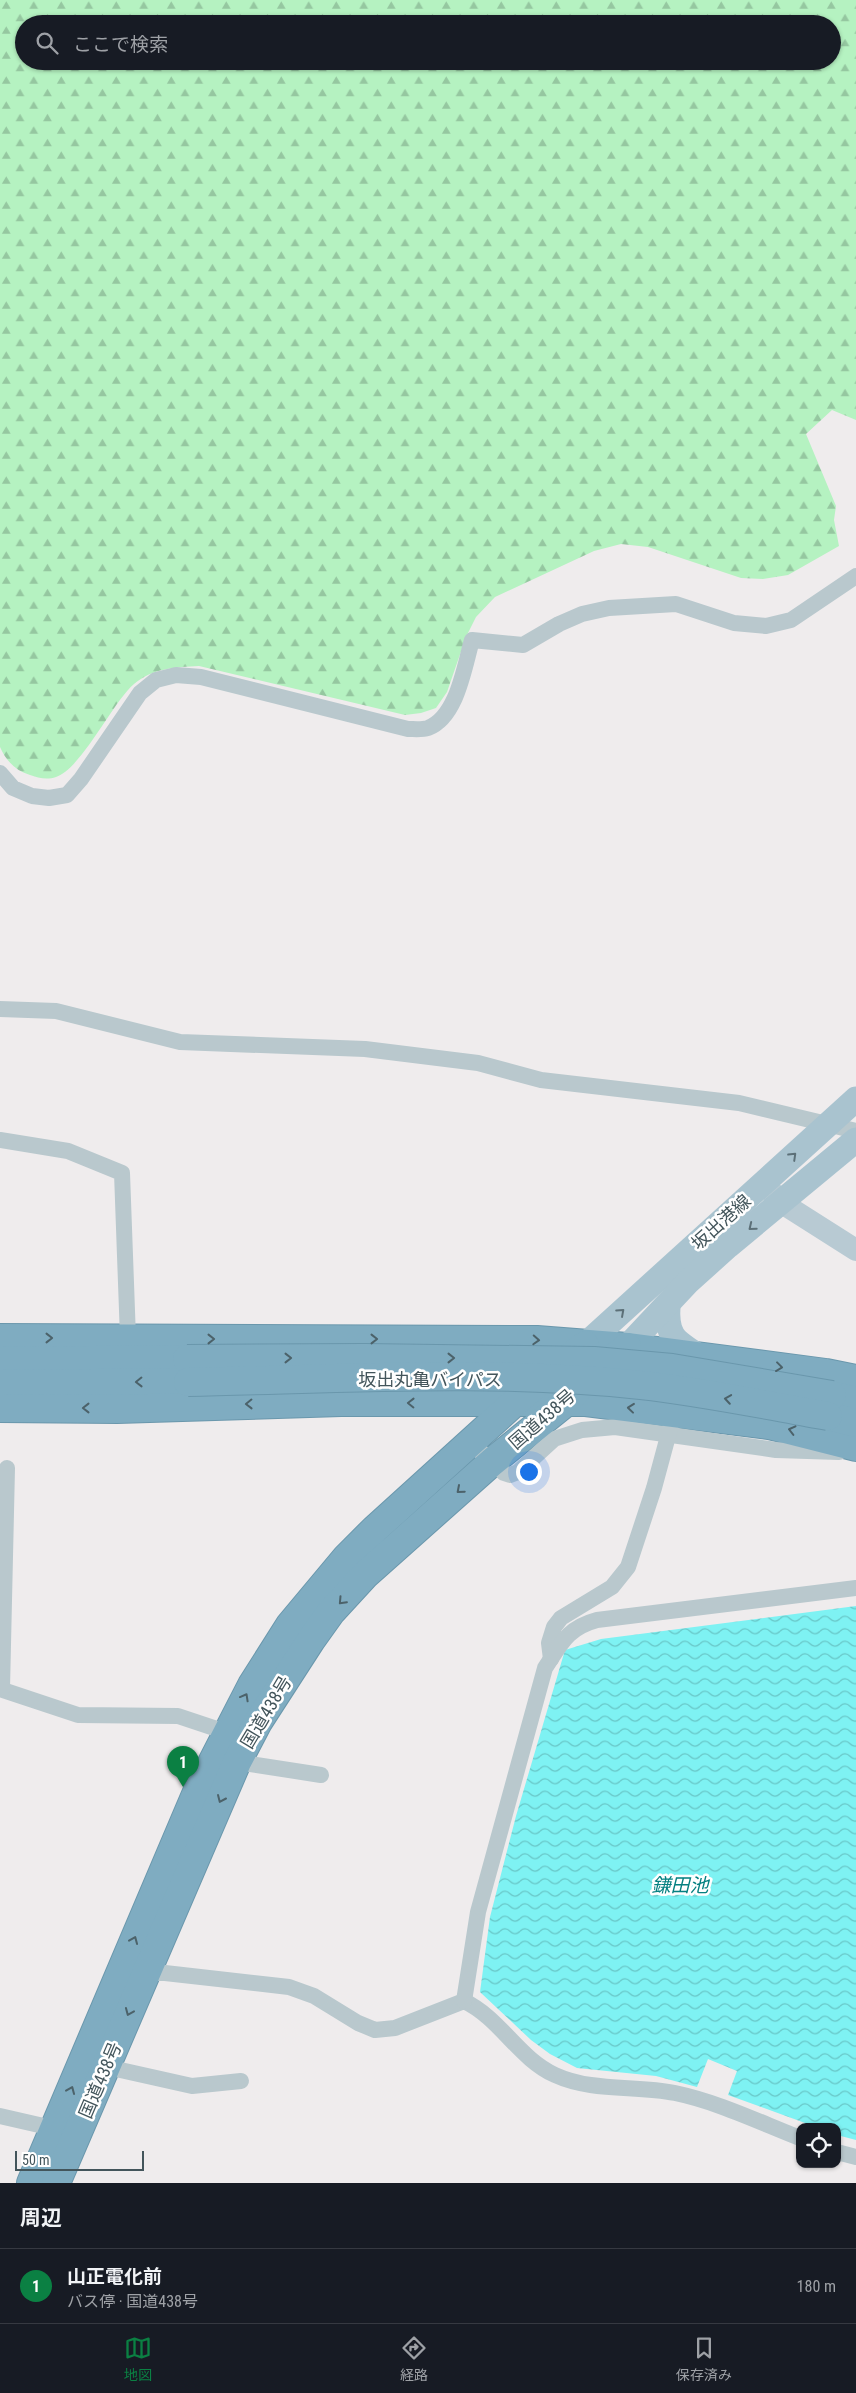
<!DOCTYPE html>
<html lang="ja">
<meta charset="utf-8">
<style>
:root{--surface:#171b24;--page:#242831;--text:#f1f3f6;--muted:#9ea1a6;--line:#363941;--accent:#0b8043}
body{margin:0;font-family:"Roboto Condensed","Noto Sans JP",sans-serif;background:var(--page);color:var(--text)}
.controls{position:absolute;right:15px;bottom:15px;display:grid;overflow:hidden;border-radius:10px;box-shadow:0 1px 4px #0004}
.controls button{width:45px;height:45px;display:grid;place-items:center;padding:0;border:0;border-bottom:1px solid var(--line);background:var(--surface);color:var(--text);font:25px sans-serif}
.scale{position:absolute;left:15px;bottom:12px;width:129px;box-sizing:border-box;padding-left:5px;border:2px solid #43555b;border-top:0;font-size:14px;line-height:18px;white-space:nowrap;color:#43555b;-webkit-text-stroke:4px #fff;paint-order:stroke}
.you{position:absolute;left:528px;top:1471px;width:18px;height:18px;margin:-12px;border:4px solid #fff;border-radius:50%;background:#1a73e8;box-shadow:0 0 0 8px #1a73e833}
.badge{display:grid;place-items:center;width:32px;height:32px;border-radius:50%;background:var(--accent);color:#fff;font-size:16px;font-weight:700}
.pin{position:absolute;translate:-50% -41px;filter:drop-shadow(0 1px 2px #0008)}
.pin::after{content:'';position:absolute;top:26px;width:18px;height:15px;background:inherit;clip-path:polygon(0 0,100% 0,50% 100%)}
.list{margin:0;padding:0;list-style:none}
h2{display:flex;justify-content:space-between;align-items:center;height:65px;margin:0;padding:0 20px;font-size:21px}
h2 small{font-size:16px;font-weight:400;color:var(--muted)}
.list li{display:grid;grid-template-columns:32px 1fr auto;gap:15px;align-items:center;box-sizing:border-box;height:75px;padding:0 20px;border-top:1px solid var(--line)}
.list b{display:block;font-size:19px;white-space:nowrap}
.list p{margin:0;font-size:16px;white-space:nowrap;color:var(--muted)}
.list em{font-size:16px;font-style:normal;color:var(--muted)}
.icon{flex:none;width:28px;height:28px;fill:none;stroke:currentColor;stroke-width:2;stroke-linecap:round;stroke-linejoin:round}
.map{position:relative;flex:none;width:856px;height:2183px;overflow:hidden}
.search{position:absolute;background:var(--surface);box-shadow:0 1px 4px #0004;left:15px;right:15px;top:15px;height:55px;display:flex;align-items:center;gap:12px;box-sizing:border-box;padding:0 18px;border-radius:28px;color:var(--muted);font-size:19px}
.sheet{height:140px;background:var(--surface)}
nav{display:flex;justify-content:space-around;align-items:center;box-sizing:border-box;height:70px;border-top:1px solid var(--line);background:var(--surface);font-size:14px;color:var(--muted)}
nav a{display:grid;justify-items:center;gap:2px}
nav .on{color:var(--accent)}
.map>svg:first-child{display:block}
.forest{fill:url(#forest-firs);fill-rule:evenodd}
.water{fill:url(#water-waves)}
.lines{fill:none;stroke-linecap:round;stroke-linejoin:round}
.highway-casing{stroke:#6a97ac;stroke-width:30}
.street{stroke:#b9c8cd;stroke-width:16}
.secondary{stroke:#b8cad3;stroke-width:22}
.primary{stroke:#a9c3cf;stroke-width:25}
.highway{stroke:#7facc1;stroke-width:28}
.highway-bridge-casing{stroke:#6a97ac;stroke-width:30;stroke-linecap:butt}
.highway-bridge{stroke:#7facc1;stroke-width:28}
.oneway{stroke:#5c7078}
.oneway2{stroke:#4c626a}
.labels{text-anchor:middle;dominant-baseline:central;stroke-width:5;stroke-linejoin:round;paint-order:stroke}
.street-label{font-size:18px;fill:#43555b;stroke:#fff}
.water-label{font-size:19px;font-style:italic;fill:#058081;stroke:#fff}
</style>
<div class="map">
<svg width="856" height="2183" viewBox="0 0 856 2183">
<defs>
<pattern id="forest-firs" width="22" height="20" patternUnits="userSpaceOnUse" patternTransform="scale(1.25)"><rect width="22" height="20" fill="#b5f2c1"/><path d="M5 1l3.5 6h-7zM16 11l3.5 6h-7z" fill="#95c7a0"/></pattern>
<pattern id="water-waves" width="16" height="10" patternUnits="userSpaceOnUse" patternTransform="scale(1.25)"><rect width="16" height="10" fill="#7ef2f3"/><path d="M0 5q4-4 8 0t8 0" fill="none" stroke="#69c7c8"/></pattern>
</defs>
<rect width="100%" height="100%" fill="#efeced"/>
<path class="forest" d="M 0,0 L 856,0 L 856,420 L 832,410 L 806,434 L 836,506 L 834,520 L 839,546 L 788,575 L 763,579 L 741,578 L 648,547 L 621,544 L 594,551 L 495,597 L 476,617 L 466,637 L 447,692 L 436,708 L 421,713 L 405,715 L 199,666 C 176,667 153,668 134,684 C 112,703 82,768 56,777 C 47,780 38,778 30,775 C 16,771 6,761 0,747 ZM 24,24 L 832,24 L 832,61 L 24,61 Z"/>
<polygon class="water" points="856,1606 856,2140 837,2135 837,2127 816,2127 728,2095 737,2071 708,2059 697,2087 656,2076 577,2068 550,2054 531,2040 480,1992 490,1917 516,1816 565,1650 601,1639"/>
<g class="lines">
<g class="highway-casing">
<g id="highway">
<polyline points="0,1338 537,1340 627,1347 826,1373 856,1379"/>
<polyline points="0,1361 187,1359"/>
<polyline points="0,1384 188,1382"/>
<polyline points="832,1395 856,1401"/>
<polyline points="0,1408 117,1409 341,1402 586,1402 769,1425 856,1447"/>
<polyline points="828,1416 856,1423"/>
<polyline points="31,2183 197,1792 252,1685 290,1625 346,1558 375,1529 515,1402 585,1345"/>
<polyline points="56,2183 237,1762 258,1722 311,1640 331,1612 365,1575 492,1462 565,1403 581,1386 627,1347"/>
</g>
</g>
<g class="street">
<path d="M 0,773 L 13,788 L 32,796 L 49,798 L 67,795 L 81,779 L 140,693 L 156,680 L 176,675 L 201,677 L 408,729 C 414,729 422,730 428,728 C 457,717 464,668 472,640 L 523,645 L 559,624 L 582,614 L 609,608 L 676,604 L 734,623 L 766,626 L 791,620 L 856,576"/>
<polyline points="0,1009 56,1011 180,1042 365,1049 478,1063 541,1080 739,1103 856,1131"/>
<polyline points="0,1140 68,1151 122,1173 128,1338"/>
<polyline points="470,1442 504,1473 510,1475 518,1472 554,1439 582,1430 615,1427 776,1450 839,1452"/>
<polyline points="551,1659 549,1643 554,1627 561,1618 612,1587 628,1567 654,1488 671,1425"/>
<polyline points="0,1689 78,1715 178,1716 226,1732"/>
<polyline points="2,1689 7,1468"/>
<polyline points="237,1762 321,1775"/>
<path d="M 141,1973 L 165,1973 L 289,1987 L 314,1996 L 358,2023 L 375,2030 L 395,2028 L 464,2001 C 500,2018 519,2059 555,2075 C 592,2092 635,2085 675,2093 C 718,2102 759,2122 800,2138"/>
<path d="M 464,2001 L 478,1912 L 545,1668 C 561,1644 567,1628 597,1620 L 856,1588"/>
<polyline points="107,2067 192,2086 241,2081"/>
<polyline points="0,2116 61,2130"/>
<polyline points="837,2152 856,2157"/>
</g>
<polyline class="secondary" points="769,1189 782,1203 856,1250"/>
<g class="primary">
<path d="M 668,1306 C 666,1337 675,1341 700,1357"/>
<polyline points="585,1345 856,1099"/>
<polyline points="627,1347 688,1282 728,1246 856,1140"/>
</g>
<use href="#highway" class="highway"/>
<g class="highway-bridge-casing">
<g id="highway-bridge">
<polyline points="187,1359 365,1358 594,1361 672,1368 832,1395"/>
<path d="M 188,1382 C 338,1379 491,1369 641,1385 C 704,1392 766,1405 828,1416"/>
</g>
</g>
<use href="#highway-bridge" class="highway-bridge"/>
</g>
<defs><path id="oneway-chevron" d="M-2-3.5L2.5 0L-2 3.5" fill="none" stroke-width="1.6" stroke-linecap="round" stroke-linejoin="round" transform="scale(1.25)"/></defs>
<g class="oneway">
<use href="#oneway-chevron" transform="translate(793 1156) rotate(-44)"/>
<use href="#oneway-chevron" transform="translate(752 1227) rotate(141)"/>
<use href="#oneway-chevron" transform="translate(621 1312) rotate(-42)"/>
</g>
<g class="oneway2">
<use href="#oneway-chevron" transform="translate(49 1338)"/>
<use href="#oneway-chevron" transform="translate(211 1339)"/>
<use href="#oneway-chevron" transform="translate(374 1339)"/>
<use href="#oneway-chevron" transform="translate(536 1340) rotate(3)"/>
<use href="#oneway-chevron" transform="translate(288 1358)"/>
<use href="#oneway-chevron" transform="translate(451 1358)"/>
<use href="#oneway-chevron" transform="translate(779 1367) rotate(7)"/>
<use href="#oneway-chevron" transform="translate(139 1382) rotate(179)"/>
<use href="#oneway-chevron" transform="translate(728 1399) rotate(-171)"/>
<use href="#oneway-chevron" transform="translate(411 1403) rotate(-179)"/>
<use href="#oneway-chevron" transform="translate(249 1404) rotate(179)"/>
<use href="#oneway-chevron" transform="translate(86 1408) rotate(-180)"/>
<use href="#oneway-chevron" transform="translate(631 1408) rotate(-174)"/>
<use href="#oneway-chevron" transform="translate(792 1430) rotate(-166)"/>
<use href="#oneway-chevron" transform="translate(460 1490) rotate(139)"/>
<use href="#oneway-chevron" transform="translate(342 1601) rotate(133)"/>
<use href="#oneway-chevron" transform="translate(245 1697) rotate(-61)"/>
<use href="#oneway-chevron" transform="translate(221 1799) rotate(114)"/>
<use href="#oneway-chevron" transform="translate(134 1940) rotate(-67)"/>
<use href="#oneway-chevron" transform="translate(129 2012) rotate(113)"/>
<use href="#oneway-chevron" transform="translate(71 2090) rotate(-67)"/>
</g>
<g class="labels">
<g class="street-label">
<text transform="translate(721 1222) rotate(-42)">坂出港線</text>
<text x="430" y="1379">坂出丸亀バイパス</text>
<text transform="translate(542 1419) rotate(-41)">国道438号</text>
<text transform="translate(266 1712) rotate(-59)">国道438号</text>
<text transform="translate(100 2080) rotate(-67)">国道438号</text>
</g>
<g class="water-label">
<text x="680" y="1885">鎌田池</text>
</g>
</g>
</svg>
<div class="controls">
<button><svg class="icon" aria-label="locate" viewBox="0 0 24 24"><circle cx="12" cy="12" r="6"/><path d="M12 2v4M12 18v4M2 12h4M18 12h4"/></svg></button>
</div>
<div class="scale">50 m</div>
<div class="you"></div>
<div class="pin badge" style="left:183px;top:1787px">1</div>
<div class="search"><svg class="icon" aria-label="search" viewBox="0 0 24 24"><circle cx="10" cy="10" r="6"/><path d="M15 15l6 6"/></svg>ここで検索</div>
</div>
<section class="sheet">
<h2>周辺<small></small></h2>
<ul class="list">
<li><span class="badge">1</span><div><b>山正電化前</b><p>バス停 · 国道438号</p></div><em>180 m</em></li>
</ul>
</section>
<nav>
<a class="on"><svg class="icon" aria-label="map" viewBox="0 0 24 24"><path d="M3 6l6-2 6 2 6-2v14l-6 2-6-2-6 2zM9 4v14M15 6v14"/></svg>地図</a>
<a><svg class="icon" aria-label="directions" viewBox="0 0 24 24"><path d="M12 3l9 9-9 9-9-9zM9 14v-3h6M13 9l2 2-2 2"/></svg>経路</a>
<a><svg class="icon" aria-label="saved" viewBox="0 0 24 24"><path d="M7 4h10v16l-5-4-5 4z"/></svg>保存済み</a>
</nav>
